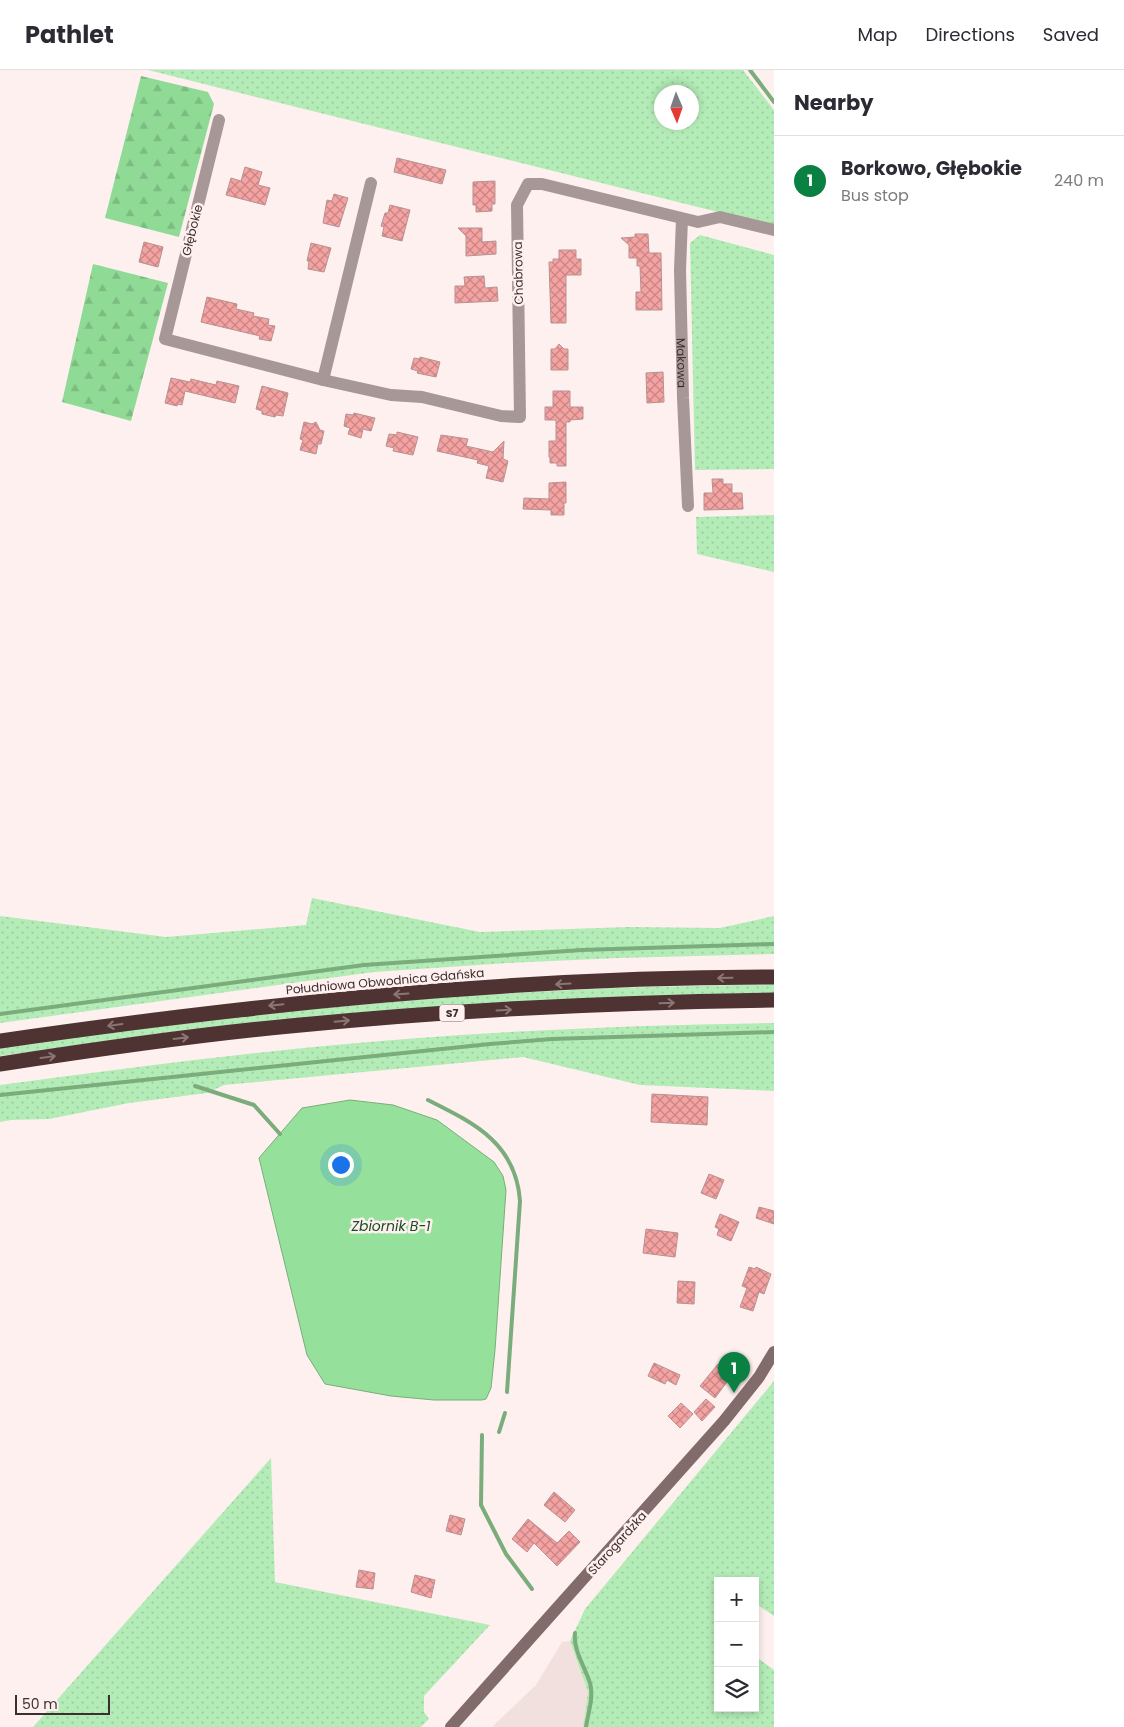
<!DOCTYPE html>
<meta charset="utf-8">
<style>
:root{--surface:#fff;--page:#f2f2f3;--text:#2b2b33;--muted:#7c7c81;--line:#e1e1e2;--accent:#0b8043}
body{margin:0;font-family:Poppins,sans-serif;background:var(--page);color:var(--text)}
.controls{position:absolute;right:15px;bottom:15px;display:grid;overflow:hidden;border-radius:0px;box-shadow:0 2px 8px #0003}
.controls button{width:45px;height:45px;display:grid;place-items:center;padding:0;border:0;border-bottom:1px solid var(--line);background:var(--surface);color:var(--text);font:25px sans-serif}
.compass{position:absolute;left:654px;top:15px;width:45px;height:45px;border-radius:50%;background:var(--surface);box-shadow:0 2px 8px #0003;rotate:178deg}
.scale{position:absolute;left:15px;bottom:12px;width:95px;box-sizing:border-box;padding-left:5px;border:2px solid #3d2f2f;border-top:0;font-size:14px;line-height:18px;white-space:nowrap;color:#3d2f2f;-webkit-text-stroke:4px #fef0ef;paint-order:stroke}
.you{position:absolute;left:340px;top:1094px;width:18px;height:18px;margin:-12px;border:4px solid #fff;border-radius:50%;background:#1a73e8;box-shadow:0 0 0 8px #1a73e833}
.badge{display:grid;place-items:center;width:32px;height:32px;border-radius:50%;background:var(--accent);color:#fff;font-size:16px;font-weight:700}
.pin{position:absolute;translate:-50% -41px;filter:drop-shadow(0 1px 2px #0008)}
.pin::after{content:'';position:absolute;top:26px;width:18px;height:15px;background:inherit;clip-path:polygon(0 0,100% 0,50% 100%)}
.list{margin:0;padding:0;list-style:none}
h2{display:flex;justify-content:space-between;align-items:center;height:65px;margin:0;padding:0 20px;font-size:21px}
h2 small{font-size:16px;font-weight:400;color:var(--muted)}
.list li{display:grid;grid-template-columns:32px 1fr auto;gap:15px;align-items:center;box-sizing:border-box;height:90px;padding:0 20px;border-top:1px solid var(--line)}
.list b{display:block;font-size:19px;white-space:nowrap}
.list p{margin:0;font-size:16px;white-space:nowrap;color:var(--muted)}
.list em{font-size:16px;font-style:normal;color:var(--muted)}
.icon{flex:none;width:28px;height:28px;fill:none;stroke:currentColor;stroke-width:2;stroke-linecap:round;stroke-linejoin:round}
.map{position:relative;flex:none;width:774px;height:1657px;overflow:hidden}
header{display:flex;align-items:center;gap:30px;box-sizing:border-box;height:70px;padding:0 25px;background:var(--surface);border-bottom:1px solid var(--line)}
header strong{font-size:24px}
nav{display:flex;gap:28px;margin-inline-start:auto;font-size:18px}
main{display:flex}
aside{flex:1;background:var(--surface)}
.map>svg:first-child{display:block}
.built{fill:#f2e0df}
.grass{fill:url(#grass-dots);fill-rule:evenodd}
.forest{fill:url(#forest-firs)}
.water{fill:#95e19c;stroke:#7bac7b}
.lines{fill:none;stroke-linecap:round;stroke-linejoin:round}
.stream{stroke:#7bac7b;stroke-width:4}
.building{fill:url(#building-cross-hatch);stroke:#b59392}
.street{stroke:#a79797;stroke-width:12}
.secondary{stroke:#816c6b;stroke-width:12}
.highway{stroke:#4f3333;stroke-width:15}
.oneway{stroke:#8c7575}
.labels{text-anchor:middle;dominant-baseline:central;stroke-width:5;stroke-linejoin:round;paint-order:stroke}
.shield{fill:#fef0ef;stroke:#776969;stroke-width:1}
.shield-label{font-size:11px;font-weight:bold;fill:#3d2f2f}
.street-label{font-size:12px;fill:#3d2f2f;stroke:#fef0ef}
.water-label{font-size:14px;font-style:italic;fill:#184d21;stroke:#fef0ef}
</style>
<header>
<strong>Pathlet</strong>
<nav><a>Map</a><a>Directions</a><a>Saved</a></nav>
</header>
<main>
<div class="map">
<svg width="774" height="1657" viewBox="0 0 774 1657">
<defs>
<pattern id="grass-dots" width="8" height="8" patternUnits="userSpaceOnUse" patternTransform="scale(1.25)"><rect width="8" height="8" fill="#b4ecb8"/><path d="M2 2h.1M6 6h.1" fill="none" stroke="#9ccb9e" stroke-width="1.8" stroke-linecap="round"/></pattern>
<pattern id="forest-firs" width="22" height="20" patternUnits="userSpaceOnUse" patternTransform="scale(1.25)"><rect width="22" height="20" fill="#8fdb96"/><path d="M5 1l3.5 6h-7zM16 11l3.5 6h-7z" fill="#7cbc82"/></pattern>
<pattern id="building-cross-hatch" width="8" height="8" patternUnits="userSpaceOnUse" patternTransform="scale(1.25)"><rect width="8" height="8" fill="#f5a3a2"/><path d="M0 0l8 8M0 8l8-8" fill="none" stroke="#c88584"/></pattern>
</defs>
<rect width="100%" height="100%" fill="#fef0ef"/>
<polygon class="built" points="570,1571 588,1622 583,1657 492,1657 536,1615 562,1572"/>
<g class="grass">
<path d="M 148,0 L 743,0 L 774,40 L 774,156 ZM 662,22 L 692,22 L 692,52 L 662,52 Z"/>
<polygon points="700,165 774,185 774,399 695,400 690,173"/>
<polygon points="774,445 774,502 697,484 696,447"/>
<polygon points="312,828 480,862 629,857 720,858 774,846 774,884 618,888 508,893 374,902 0,953 0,846 166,867 306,855"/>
<polygon points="774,914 774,923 142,966 0,986 0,977 219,948 454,926 611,918"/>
<path d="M 774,953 L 774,1021 L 640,1015 L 523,987 L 224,1015 L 207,1023 L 129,1033 L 49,1049 L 11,1050 L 0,1052 L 0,1015 C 105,1001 209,987 314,977 C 467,962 620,955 774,953 Z"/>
<polygon points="774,1311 774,1546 755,1533 755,1511 718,1511 718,1638 755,1638 755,1586 774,1600 774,1657 583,1657 588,1622 570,1571 585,1539"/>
<polygon points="271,1388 275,1512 490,1555 424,1626 424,1642 429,1649 421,1657 33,1657"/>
</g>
<g class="forest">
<polygon points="141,6 208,22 214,34 179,167 105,148"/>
<polygon points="93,194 168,213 131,351 62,332"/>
</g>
<polygon class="water" points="350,1030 393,1035 437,1050 494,1092 503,1106 506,1120 495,1280 491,1318 486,1329 482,1330 434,1330 391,1326 325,1314 307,1285 259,1088 302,1038"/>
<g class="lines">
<g class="stream">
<polyline points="750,0 774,32"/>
<polyline points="0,944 364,895 582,880 774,874"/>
<polyline points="195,1016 254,1035 280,1064"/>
<polyline points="0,1025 490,974 552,969 774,962"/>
<path d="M 428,1030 C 474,1053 516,1073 520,1131 L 507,1322"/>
<polyline points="499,1362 505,1343"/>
<polyline points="482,1365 481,1435 506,1484 532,1519"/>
<path d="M 575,1563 C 573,1580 585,1597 590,1613 C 594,1627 588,1643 586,1657"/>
</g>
</g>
<g class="building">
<polygon points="397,88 446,100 442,114 394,102"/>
<polygon points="245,97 262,102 258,115 270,118 265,135 226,125 231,108 241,111"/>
<polygon points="495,111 495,134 492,134 492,141 476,142 476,135 473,135 473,112"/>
<polygon points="334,124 348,128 339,157 323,153 327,130 332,131"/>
<polygon points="390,135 410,140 402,171 382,166 384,157 381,156 385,143 388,143"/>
<polygon points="458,158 482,158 482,172 496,171 496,184 466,186 466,166"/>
<polygon points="635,164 648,164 649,183 661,183 662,240 636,240 636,222 641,222 640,196 637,196 637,188 629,188 629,175 621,168 635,167"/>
<polygon points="144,172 163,177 158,197 139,192"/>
<polygon points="311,173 331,178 324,202 308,199 309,191 307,191"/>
<polygon points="559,180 576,180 576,189 581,189 581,205 566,205 566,253 551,253 549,192 553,192 553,189 559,189"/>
<polygon points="484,206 485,218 497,217 498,231 455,233 455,216 465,216 464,207"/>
<polygon points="207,227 237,234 236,239 254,243 253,246 269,249 268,255 275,256 271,271 259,269 260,266 201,252"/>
<polygon points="559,274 564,279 568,279 568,300 551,300 551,279 555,279"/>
<polygon points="420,287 440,292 436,307 417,303 418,301 411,299 414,288 420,289"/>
<polygon points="663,302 664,332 647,333 646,303"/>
<polygon points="171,308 190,312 191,309 216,315 217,311 239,316 235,333 185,321 182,335 178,334 177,336 165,333"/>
<polygon points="262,316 288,323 283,346 276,345 275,347 262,344 262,341 256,339"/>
<polygon points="553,321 570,321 570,337 583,337 583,349 570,350 570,352 566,352 566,396 557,396 557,393 550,393 550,387 549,387 549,371 556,371 556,350 545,350 545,337 553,337"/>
<polygon points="354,343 375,348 371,361 363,359 361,368 348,364 350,358 344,356 346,344 353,345"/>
<polygon points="304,352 312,354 316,352 320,360 324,361 321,374 318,374 316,384 300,380 303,370 300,369"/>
<polygon points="397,362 418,367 413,385 393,381 394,378 386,376 389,364 397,365"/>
<polygon points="441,365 468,369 466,376 493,382 504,371 503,389 508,391 503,412 486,408 489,396 477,393 478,390 437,381"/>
<polygon points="712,409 723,409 723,414 732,414 732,423 742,423 743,439 704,440 704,423 713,423"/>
<polygon points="566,412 566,433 564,433 564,445 551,445 551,440 523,439 524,428 549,429 549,413"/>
<polygon points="652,1024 708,1027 707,1055 651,1052"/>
<polygon points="709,1104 724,1110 716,1129 701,1123"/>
<polygon points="759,1137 774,1141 774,1154 756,1148"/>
<polygon points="720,1144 739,1152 731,1171 717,1165 719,1159 715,1157"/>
<polygon points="646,1159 678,1163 675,1187 643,1183"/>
<polygon points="749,1197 755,1199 756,1197 771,1204 764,1224 759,1222 753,1241 740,1237 747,1218 742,1216"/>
<polygon points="678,1211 695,1212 694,1234 677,1233"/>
<polygon points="654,1293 680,1305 676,1315 667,1310 665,1314 648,1306"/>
<polygon points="718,1294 732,1305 715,1328 700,1316"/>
<polygon points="706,1329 715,1337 702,1351 694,1342"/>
<polygon points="681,1333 693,1344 680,1358 668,1346"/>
<polygon points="554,1422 575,1440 565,1452 544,1435"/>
<polygon points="450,1445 465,1449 461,1465 446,1461"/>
<polygon points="528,1449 557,1473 569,1461 580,1472 557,1496 534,1473 527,1482 512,1469"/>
<polygon points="359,1500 375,1503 373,1519 356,1517"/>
<polygon points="415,1505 435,1510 431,1528 411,1522"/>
</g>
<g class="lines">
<g class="street">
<polyline points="219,50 165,269 323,310 391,325 422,327 501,346 520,347 517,135 528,114 542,114 698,152 720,147 774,160"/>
<path id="s1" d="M 682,149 L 680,200 L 683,328 L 688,436"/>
<polyline points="323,310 371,113"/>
</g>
<polyline class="secondary" points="451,1657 724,1351 759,1307 774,1282"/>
<g class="highway">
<path d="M 0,971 C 256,934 515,907 774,907"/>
<path d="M 0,994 C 97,979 193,965 290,956 C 450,940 613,932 774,930"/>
</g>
</g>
<defs><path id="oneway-shaft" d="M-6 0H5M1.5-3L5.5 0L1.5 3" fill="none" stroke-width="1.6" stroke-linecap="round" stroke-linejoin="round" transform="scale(1.25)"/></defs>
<g class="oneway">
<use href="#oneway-shaft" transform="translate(725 908) rotate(179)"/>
<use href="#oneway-shaft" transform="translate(563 914) rotate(177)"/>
<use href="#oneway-shaft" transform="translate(401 924) rotate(176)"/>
<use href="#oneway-shaft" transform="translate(667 933) rotate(-2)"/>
<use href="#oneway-shaft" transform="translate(276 935) rotate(174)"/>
<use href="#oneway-shaft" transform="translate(504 940) rotate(-3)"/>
<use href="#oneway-shaft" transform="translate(342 951) rotate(-5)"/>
<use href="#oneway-shaft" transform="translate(115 955) rotate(172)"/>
<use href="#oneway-shaft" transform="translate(181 968) rotate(-7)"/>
<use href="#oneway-shaft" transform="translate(48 987) rotate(-8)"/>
</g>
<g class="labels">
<rect class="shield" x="439.5" y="934.5" width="25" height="17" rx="4"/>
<g class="shield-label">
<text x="452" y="943">S7</text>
</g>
<g class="street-label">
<text transform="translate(192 160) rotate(-76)">Głębokie</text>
<text transform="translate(518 203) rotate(-91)">Chabrowa</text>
<text stroke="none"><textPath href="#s1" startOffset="144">Makowa</textPath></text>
<text transform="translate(385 911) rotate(-5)">Południowa Obwodnica Gdańska</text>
<text transform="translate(617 1473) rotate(-48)">Starogardzka</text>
</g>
<g class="water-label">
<text x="391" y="1156">Zbiornik B-1</text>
</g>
</g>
</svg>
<div class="controls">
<button>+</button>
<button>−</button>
<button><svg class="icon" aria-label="layers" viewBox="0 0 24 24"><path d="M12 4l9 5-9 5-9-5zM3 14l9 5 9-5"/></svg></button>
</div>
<svg class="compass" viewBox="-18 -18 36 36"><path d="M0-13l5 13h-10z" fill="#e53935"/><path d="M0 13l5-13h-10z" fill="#7c7c81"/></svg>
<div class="scale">50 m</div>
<div class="you"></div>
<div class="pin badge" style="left:734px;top:1323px">1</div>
</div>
<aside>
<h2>Nearby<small></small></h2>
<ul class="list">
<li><span class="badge">1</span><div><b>Borkowo, Głębokie</b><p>Bus stop</p></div><em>240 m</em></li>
</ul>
</aside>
</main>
